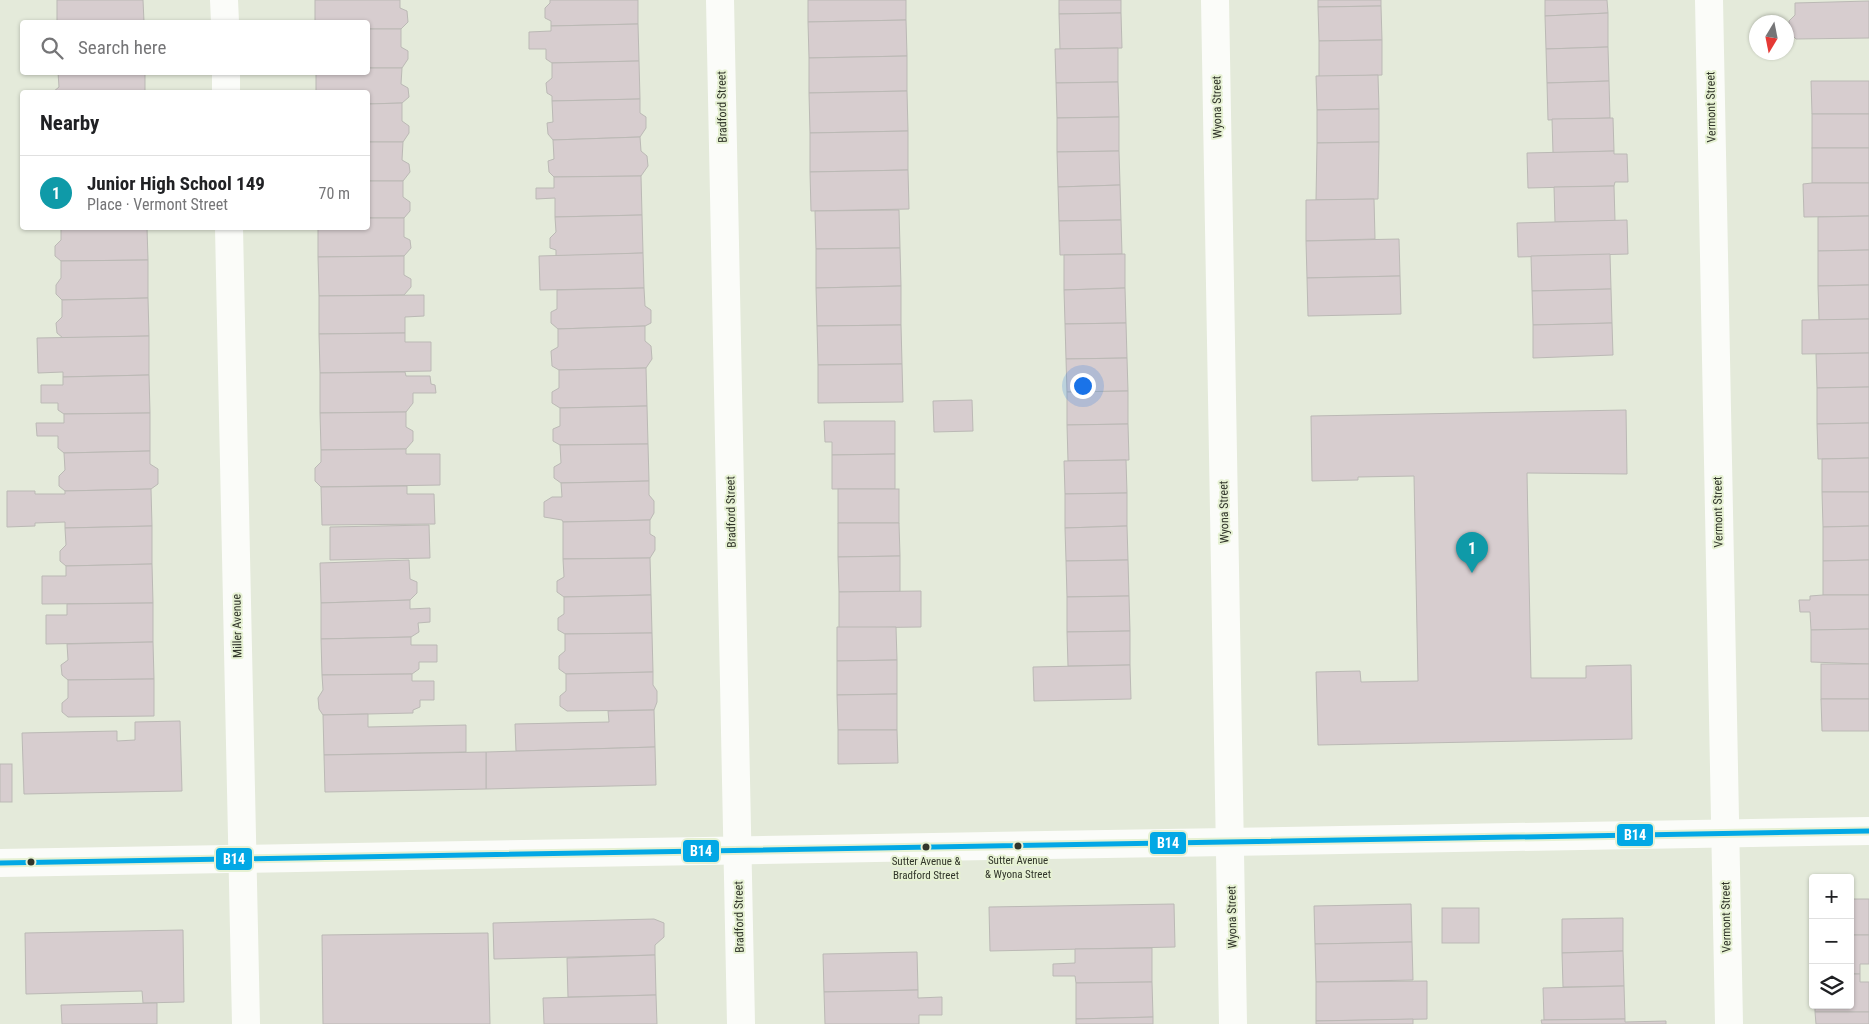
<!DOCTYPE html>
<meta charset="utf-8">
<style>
:root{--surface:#fff;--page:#f2f2f2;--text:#202124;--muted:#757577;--line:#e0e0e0;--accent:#707468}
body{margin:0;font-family:"Roboto Condensed",sans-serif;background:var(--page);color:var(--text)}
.controls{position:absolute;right:15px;bottom:15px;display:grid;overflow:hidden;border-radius:5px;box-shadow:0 1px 4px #0004}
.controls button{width:45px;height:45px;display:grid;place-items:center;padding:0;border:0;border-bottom:1px solid var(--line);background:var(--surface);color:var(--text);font:25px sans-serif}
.compass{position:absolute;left:1749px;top:15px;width:45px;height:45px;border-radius:50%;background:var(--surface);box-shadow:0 1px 4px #0004;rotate:190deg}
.you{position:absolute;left:1082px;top:385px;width:18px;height:18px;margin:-12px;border:4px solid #fff;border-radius:50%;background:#1a73e8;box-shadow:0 0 0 8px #1a73e833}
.badge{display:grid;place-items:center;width:32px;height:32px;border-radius:50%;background:var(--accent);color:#fff;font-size:16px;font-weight:700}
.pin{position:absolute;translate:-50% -41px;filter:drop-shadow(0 1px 2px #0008)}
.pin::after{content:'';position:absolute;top:26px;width:18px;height:15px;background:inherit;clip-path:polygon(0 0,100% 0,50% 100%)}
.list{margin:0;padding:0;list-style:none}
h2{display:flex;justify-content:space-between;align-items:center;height:65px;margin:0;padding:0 20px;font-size:21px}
h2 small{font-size:16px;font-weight:400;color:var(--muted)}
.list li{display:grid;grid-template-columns:32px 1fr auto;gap:15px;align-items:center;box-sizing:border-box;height:75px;padding:0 20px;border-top:1px solid var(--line)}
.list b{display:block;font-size:19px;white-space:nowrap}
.list p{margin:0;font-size:16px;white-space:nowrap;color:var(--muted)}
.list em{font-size:16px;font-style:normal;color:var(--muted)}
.icon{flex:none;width:28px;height:28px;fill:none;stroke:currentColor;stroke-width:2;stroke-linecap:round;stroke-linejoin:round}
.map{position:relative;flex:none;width:1869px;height:1024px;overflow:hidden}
.search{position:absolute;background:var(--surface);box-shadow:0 1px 4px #0004;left:20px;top:20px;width:350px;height:55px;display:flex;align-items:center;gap:12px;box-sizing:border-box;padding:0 18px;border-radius:5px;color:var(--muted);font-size:19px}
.panel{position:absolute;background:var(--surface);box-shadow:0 1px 4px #0004;left:20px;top:90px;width:350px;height:140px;border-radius:5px}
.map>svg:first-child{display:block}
.building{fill:#d7cdcf;stroke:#bbb9b5}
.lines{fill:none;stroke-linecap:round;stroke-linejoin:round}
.minor{stroke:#fbfcf9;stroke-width:28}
.bus-1-casing{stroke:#e6f1d3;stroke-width:9}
.bus-1{stroke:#02a8e5;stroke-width:5}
.bus-dot{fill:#31352a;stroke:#e6f1d3;stroke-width:2}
.labels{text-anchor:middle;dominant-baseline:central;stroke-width:4;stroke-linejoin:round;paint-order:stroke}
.bus-label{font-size:11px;fill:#31352a;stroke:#e6f1d3}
.street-label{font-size:12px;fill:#31352a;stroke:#e6f1d3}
.line-badge{stroke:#e6f1d3;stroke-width:2}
.badge-label{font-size:14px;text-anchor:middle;font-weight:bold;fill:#fff}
</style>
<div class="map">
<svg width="1869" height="1024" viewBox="0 0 1869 1024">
<rect width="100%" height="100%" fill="#e4eada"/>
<g class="building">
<polygon points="57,0 143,0 144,22 57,22"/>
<polygon points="315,0 400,0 400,8 407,11 408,22 401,29 368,29 368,22 315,22"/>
<polygon points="550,0 638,0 638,24 551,26 551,21 545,18 545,8 550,3"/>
<polygon points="808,0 906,0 906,20 808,22"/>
<polygon points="1059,0 1121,0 1121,13 1059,14"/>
<polygon points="1318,0 1381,0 1381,6 1318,7"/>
<polygon points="1545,0 1607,0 1608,13 1545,16"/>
<polygon points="1869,1 1869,38 1796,39 1790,33 1789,21 1795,15 1795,3"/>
<polygon points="1381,6 1382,40 1319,41 1318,7"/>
<polygon points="1121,13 1122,48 1060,49 1059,14"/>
<polygon points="1608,13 1608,47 1546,49 1545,16"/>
<polygon points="906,20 907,56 809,58 808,22"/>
<polygon points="638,24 639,61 552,63 546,59 546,49 529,49 529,32 551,31 551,26"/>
<polygon points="368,29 401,29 401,47 408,51 408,59 402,68 368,68"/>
<polygon points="1382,40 1382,75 1319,77 1319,41"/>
<polygon points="1608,47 1609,81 1547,83 1546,49"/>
<polygon points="1118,48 1118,82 1056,83 1055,49"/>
<polygon points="907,56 907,91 809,93 809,58"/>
<polygon points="639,61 640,99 552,101 552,96 547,93 546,83 552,78 552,63"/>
<polygon points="368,68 402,68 401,84 408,88 409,97 402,103 368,104 368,92 316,92 316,72 368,72"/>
<polygon points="58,72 145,72 145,92 53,92 59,87"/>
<polygon points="1378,75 1379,109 1317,110 1316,76"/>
<polygon points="1609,81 1610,118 1548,120 1547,83"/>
<polygon points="1811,81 1869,81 1869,114 1812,114"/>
<polygon points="1118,82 1119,117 1057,118 1056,83"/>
<polygon points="907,91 908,131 810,133 809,93"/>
<polygon points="640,99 640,113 646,117 646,128 640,137 553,140 548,134 547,123 553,122 552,101"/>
<polygon points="402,103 402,121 409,126 409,133 403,142 368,142 368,104"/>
<polygon points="1379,109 1379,142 1317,143 1317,110"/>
<rect x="1812" y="114" width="57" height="34"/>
<polygon points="1119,117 1119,151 1057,152 1057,118"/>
<polygon points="1613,118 1614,151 1553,153 1552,119"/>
<polygon points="908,131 908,170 810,172 810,133"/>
<polygon points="640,137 641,151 647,156 648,166 641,176 554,177 549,172 548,161 554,159 553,140"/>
<polygon points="368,142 403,142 402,160 409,164 410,172 403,181 368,181"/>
<polygon points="1379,142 1378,199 1316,200 1317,143"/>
<rect x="1812" y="148" width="57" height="35"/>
<polygon points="1119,151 1120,185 1058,187 1057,152"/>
<polygon points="1614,151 1614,154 1627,154 1628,182 1615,182 1614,186 1528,188 1527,153"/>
<polygon points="908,170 909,209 811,211 810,172"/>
<polygon points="641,176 642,215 555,217 555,198 536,199 536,188 554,188 554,177"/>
<polygon points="368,181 403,181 403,197 410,202 410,211 404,218 368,218"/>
<polygon points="1812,183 1869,183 1869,216 1804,217 1803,184"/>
<polygon points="1120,185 1121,220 1059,221 1058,187"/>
<polygon points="1614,186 1615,221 1555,222 1554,187"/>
<polygon points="1374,199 1375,239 1306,241 1306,200"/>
<polygon points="899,210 900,248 816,249 815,211"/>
<polygon points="642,215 643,253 556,256 556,250 550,248 550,238 556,232 555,217"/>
<polygon points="1869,216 1869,250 1818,251 1818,217"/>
<polygon points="368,218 404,218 404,237 410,240 411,248 404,256 318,257 318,228 368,228"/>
<polygon points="1121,220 1122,254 1060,255 1059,221"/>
<polygon points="1627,220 1628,254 1518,257 1517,223"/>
<polygon points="61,228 147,228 148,260 61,261 55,256 55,246 61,240"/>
<polygon points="1399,239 1400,276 1307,278 1306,241"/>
<polygon points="900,248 901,286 816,288 816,249"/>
<polygon points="1869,250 1869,285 1818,286 1818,251"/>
<polygon points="643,253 644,288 540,290 539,256"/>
<polygon points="1125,254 1125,288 1064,290 1064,255"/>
<polygon points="1610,254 1611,289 1532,291 1531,256"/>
<polygon points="404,256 404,275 411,279 411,287 404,295 319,296 318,257"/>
<polygon points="148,260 148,298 62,300 56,294 56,285 61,278 61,261"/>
<polygon points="1400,276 1401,314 1308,316 1307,278"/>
<polygon points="1869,285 1869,319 1819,320 1818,286"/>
<polygon points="901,286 901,325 817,326 816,288"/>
<polygon points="644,288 645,306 651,310 651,323 645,326 558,329 551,323 551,312 557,309 557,290"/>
<polygon points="1125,288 1126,323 1065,324 1064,290"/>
<polygon points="1611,289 1612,323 1533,325 1532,291"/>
<polygon points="424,295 424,316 405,317 405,333 319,334 319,296"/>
<polygon points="148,298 149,336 63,338 57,333 56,323 62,317 62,300"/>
<polygon points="1869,319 1869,353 1802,354 1802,320"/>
<polygon points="1126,323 1127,358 1066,359 1065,324"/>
<polygon points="1612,323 1613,355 1533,358 1533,325"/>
<polygon points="901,325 902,364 818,365 817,326"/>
<polygon points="645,326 645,341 651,346 652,359 646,368 559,370 552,366 551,351 558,347 558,329"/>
<polygon points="405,333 405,342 431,342 431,371 320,373 319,334"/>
<polygon points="149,336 149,375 63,377 63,372 38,373 37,338"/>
<polygon points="1869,353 1869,387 1817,388 1816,354"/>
<polygon points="1127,358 1128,391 1067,392 1066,359"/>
<polygon points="902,364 903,402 818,403 818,365"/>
<polygon points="646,368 647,406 560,408 552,403 552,392 559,388 559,370"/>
<polygon points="405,372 406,376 430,376 431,384 435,385 436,393 413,393 413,403 406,412 320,413 320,373"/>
<polygon points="149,375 150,413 64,414 58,410 58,403 41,403 41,385 63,385 63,377"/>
<polygon points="1869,387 1869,423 1817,424 1817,388"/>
<polygon points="1128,391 1128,424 1067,425 1067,392"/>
<polygon points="972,400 973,431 934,432 933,401"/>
<polygon points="647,406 648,444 560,445 553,441 553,429 560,426 560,408"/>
<polygon points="1626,410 1627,474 1527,473 1531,678 1586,678 1586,666 1631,665 1632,739 1318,745 1316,672 1360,671 1361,682 1418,681 1414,476 1358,477 1358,480 1312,481 1311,416"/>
<polygon points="406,412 406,427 413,431 413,441 406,449 321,450 320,413"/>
<polygon points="150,413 150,451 64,453 58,448 58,436 37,436 36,423 64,423 64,414"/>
<polygon points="824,421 895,421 895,454 832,455 832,442 825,442"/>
<polygon points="1869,423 1869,458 1818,459 1817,424"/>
<polygon points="1128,424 1129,460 1068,461 1067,425"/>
<polygon points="648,444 649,481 561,483 554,478 554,467 561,463 560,445"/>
<polygon points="406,449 406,454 440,454 440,485 321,487 315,481 315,468 321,462 321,450"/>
<polygon points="150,451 150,464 158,469 158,484 151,489 65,491 59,486 59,476 65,470 64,453"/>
<polygon points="895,454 895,489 832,489 832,455"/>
<polygon points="1869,458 1869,492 1822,492 1822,459"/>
<polygon points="1126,460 1127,493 1065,494 1064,461"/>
<polygon points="649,481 649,495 654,501 654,513 650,520 563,522 562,520 544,517 544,502 552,497 562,497 561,483"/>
<polygon points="407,486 407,494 434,494 435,524 322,525 321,487"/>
<polygon points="151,489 152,526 65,528 65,522 35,523 35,526 7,527 7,491 35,491 35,494 65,494 65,491"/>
<rect x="838" y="489" width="61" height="34"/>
<polygon points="1822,492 1869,492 1869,526 1823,527"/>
<polygon points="1127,493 1127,526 1065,528 1065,494"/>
<polygon points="650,520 650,534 655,537 655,550 650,558 563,559 563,522"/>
<polygon points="838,523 899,523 900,556 838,557"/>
<polygon points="429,525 430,558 330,560 330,527"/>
<polygon points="152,526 152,564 66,566 60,561 60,551 66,545 65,528"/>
<polygon points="1127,526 1128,560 1066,561 1065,528"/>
<polygon points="1869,526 1869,560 1823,561 1823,527"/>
<polygon points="900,556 900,592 839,592 838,557"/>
<polygon points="650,558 651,595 564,597 557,592 557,581 564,577 563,559"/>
<polygon points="409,560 410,579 417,582 417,593 410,600 321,603 320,563"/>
<polygon points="1128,560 1129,596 1067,597 1066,561"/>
<polygon points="1869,560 1869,595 1823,595 1823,561"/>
<polygon points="152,564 153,603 42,604 42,576 66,576 66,566"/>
<polygon points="921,591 921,627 839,628 839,592"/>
<polygon points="651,595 652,633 565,634 558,630 558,618 564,614 564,597"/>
<polygon points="1823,595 1869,595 1869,629 1811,630 1810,612 1800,612 1799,600 1810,600 1810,596"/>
<polygon points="1129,596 1130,631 1067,632 1067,597"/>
<polygon points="410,600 410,609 430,608 430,622 418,623 419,632 411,637 321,639 321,603"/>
<polygon points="153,603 153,642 46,644 46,615 67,615 67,604"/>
<polygon points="837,627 896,627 897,660 837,661"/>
<polygon points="1869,629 1869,664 1811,662 1811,630"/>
<polygon points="1130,631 1130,665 1068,666 1067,632"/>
<polygon points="652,633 653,672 566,674 559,669 559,656 565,651 565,634"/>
<polygon points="411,637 411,645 437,645 437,662 419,662 419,669 412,674 322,675 321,639"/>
<polygon points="153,642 154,679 68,680 62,675 61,665 68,660 67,644"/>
<polygon points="897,660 897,694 837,695 837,661"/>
<rect x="1821" y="664" width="48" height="35"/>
<polygon points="1130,665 1131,699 1034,701 1033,667"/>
<polygon points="653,672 653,685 657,691 657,702 654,710 567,711 560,706 560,696 566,691 566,674"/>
<polygon points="412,674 412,681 434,681 434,700 420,700 420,707 413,710 413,713 323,715 319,709 318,698 323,690 322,675"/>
<polygon points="154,679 154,716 68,717 62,712 62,703 68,698 68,680"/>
<polygon points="897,694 897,730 838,730 837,695"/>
<polygon points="1821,699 1869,699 1869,731 1822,731"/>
<polygon points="654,710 655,747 516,751 515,724 609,722 608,711"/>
<polygon points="368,714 368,727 466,725 466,752 324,755 323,715"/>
<polygon points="180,721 182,791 24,794 22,733 117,731 117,741 135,740 135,722"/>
<polygon points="838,730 897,730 898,763 838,764"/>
<polygon points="655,747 656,785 486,789 486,752"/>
<polygon points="486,752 486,789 325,792 324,755"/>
<rect x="0" y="764" width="12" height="38"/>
<rect x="1850" y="899" width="19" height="36"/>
<polygon points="1174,904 1175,947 990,951 989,907"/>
<polygon points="1411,904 1412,942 1315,944 1314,906"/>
<rect x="1442" y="908" width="37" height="35"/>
<polygon points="1623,918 1623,951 1562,953 1562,919"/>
<polygon points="654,919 664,923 664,937 655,945 655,955 494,959 493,923"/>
<polygon points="183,930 184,1002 143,1003 142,991 26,994 25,933"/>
<polygon points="488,933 490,1024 323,1024 322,935"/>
<polygon points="1850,935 1869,935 1869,964 1860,964 1860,974 1850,974"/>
<polygon points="1412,942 1413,980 1316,982 1315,944"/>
<polygon points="1152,948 1152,982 1076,983 1075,976 1053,976 1053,964 1075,963 1075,949"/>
<polygon points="1623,951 1624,986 1563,987 1562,953"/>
<polygon points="917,952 918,990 824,992 823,954"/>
<polygon points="655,955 656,995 568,997 567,958"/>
<polygon points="1850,974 1860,974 1860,982 1869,982 1869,1012 1815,1012 1815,1005 1850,1005"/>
<polygon points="1427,981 1427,1019 1316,1021 1316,982"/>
<polygon points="1152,982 1153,1017 1076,1019 1076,983"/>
<polygon points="1624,986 1625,1019 1544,1020 1543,988"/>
<polygon points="918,990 918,998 942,997 942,1015 919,1015 919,1024 825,1024 824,992"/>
<polygon points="656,995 657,1024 544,1024 543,998"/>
<polygon points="157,1003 157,1024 62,1024 61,1005"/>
<polygon points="1815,1012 1869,1012 1869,1024 1816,1024"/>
<polygon points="1153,1017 1153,1024 1076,1024 1076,1019"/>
<polygon points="1413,1019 1413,1024 1316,1024 1316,1021"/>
<polygon points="1625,1019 1625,1022 1666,1021 1666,1024 1542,1024 1541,1020"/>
</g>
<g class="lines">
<g class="minor">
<polyline points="224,0 225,22"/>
<polyline points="720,0 741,1024"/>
<polyline points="1215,0 1233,1024"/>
<polyline points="1709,0 1729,1024"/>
<polyline points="226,72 226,92"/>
<polyline points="229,228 246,1024"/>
<polyline points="0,863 1869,831"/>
</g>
<g class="bus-1-casing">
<polyline id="bus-1" points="0,863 1869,831"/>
</g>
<use href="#bus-1" class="bus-1"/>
</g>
<g class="bus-dot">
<circle cx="1018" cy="846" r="4.5"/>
<circle cx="926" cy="847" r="4.5"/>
<circle cx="31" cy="862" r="4.5"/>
</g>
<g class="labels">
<g class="bus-label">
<text x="1018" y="860">Sutter Avenue<tspan x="1018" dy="14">&amp; Wyona Street</tspan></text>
<text x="926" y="861">Sutter Avenue &amp;<tspan x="926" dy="14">Bradford Street</tspan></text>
</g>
<g class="street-label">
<text transform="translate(722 107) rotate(-91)">Bradford Street</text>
<text transform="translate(1217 107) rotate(-91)">Wyona Street</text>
<text transform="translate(1711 107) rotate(-91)">Vermont Street</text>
<text transform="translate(731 512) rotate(-91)">Bradford Street</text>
<text transform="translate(1224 512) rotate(-91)">Wyona Street</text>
<text transform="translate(1718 512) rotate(-91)">Vermont Street</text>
<text transform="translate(237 626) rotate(-91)">Miller Avenue</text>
<text transform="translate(739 917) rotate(-91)">Bradford Street</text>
<text transform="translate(1232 917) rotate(-91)">Wyona Street</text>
<text transform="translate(1726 917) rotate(-91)">Vermont Street</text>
</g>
</g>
<g class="line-badge">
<rect x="1616" y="823" width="38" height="24" rx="5" fill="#02a8e5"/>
<rect x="1149" y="831" width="38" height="24" rx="5" fill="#02a8e5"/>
<rect x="682" y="839" width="38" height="24" rx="5" fill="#02a8e5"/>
<rect x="215" y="847" width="38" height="24" rx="5" fill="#02a8e5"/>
</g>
<g class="badge-label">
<text x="1635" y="840">B14</text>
<text x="1168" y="848">B14</text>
<text x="701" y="856">B14</text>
<text x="234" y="864">B14</text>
</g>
</svg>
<div class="controls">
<button>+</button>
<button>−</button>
<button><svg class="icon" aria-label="layers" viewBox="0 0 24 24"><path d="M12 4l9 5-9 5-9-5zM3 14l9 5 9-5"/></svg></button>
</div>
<svg class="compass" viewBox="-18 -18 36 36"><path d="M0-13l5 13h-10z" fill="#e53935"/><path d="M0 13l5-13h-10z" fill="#757577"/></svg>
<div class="you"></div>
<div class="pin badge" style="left:1472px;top:573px;background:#0f9aa8">1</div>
<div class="search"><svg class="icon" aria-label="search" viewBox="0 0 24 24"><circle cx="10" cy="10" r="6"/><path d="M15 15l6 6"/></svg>Search here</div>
<section class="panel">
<h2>Nearby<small></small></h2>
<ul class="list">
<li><span class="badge" style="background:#0f9aa8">1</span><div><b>Junior High School 149</b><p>Place · Vermont Street</p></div><em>70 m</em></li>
</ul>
</section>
</div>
